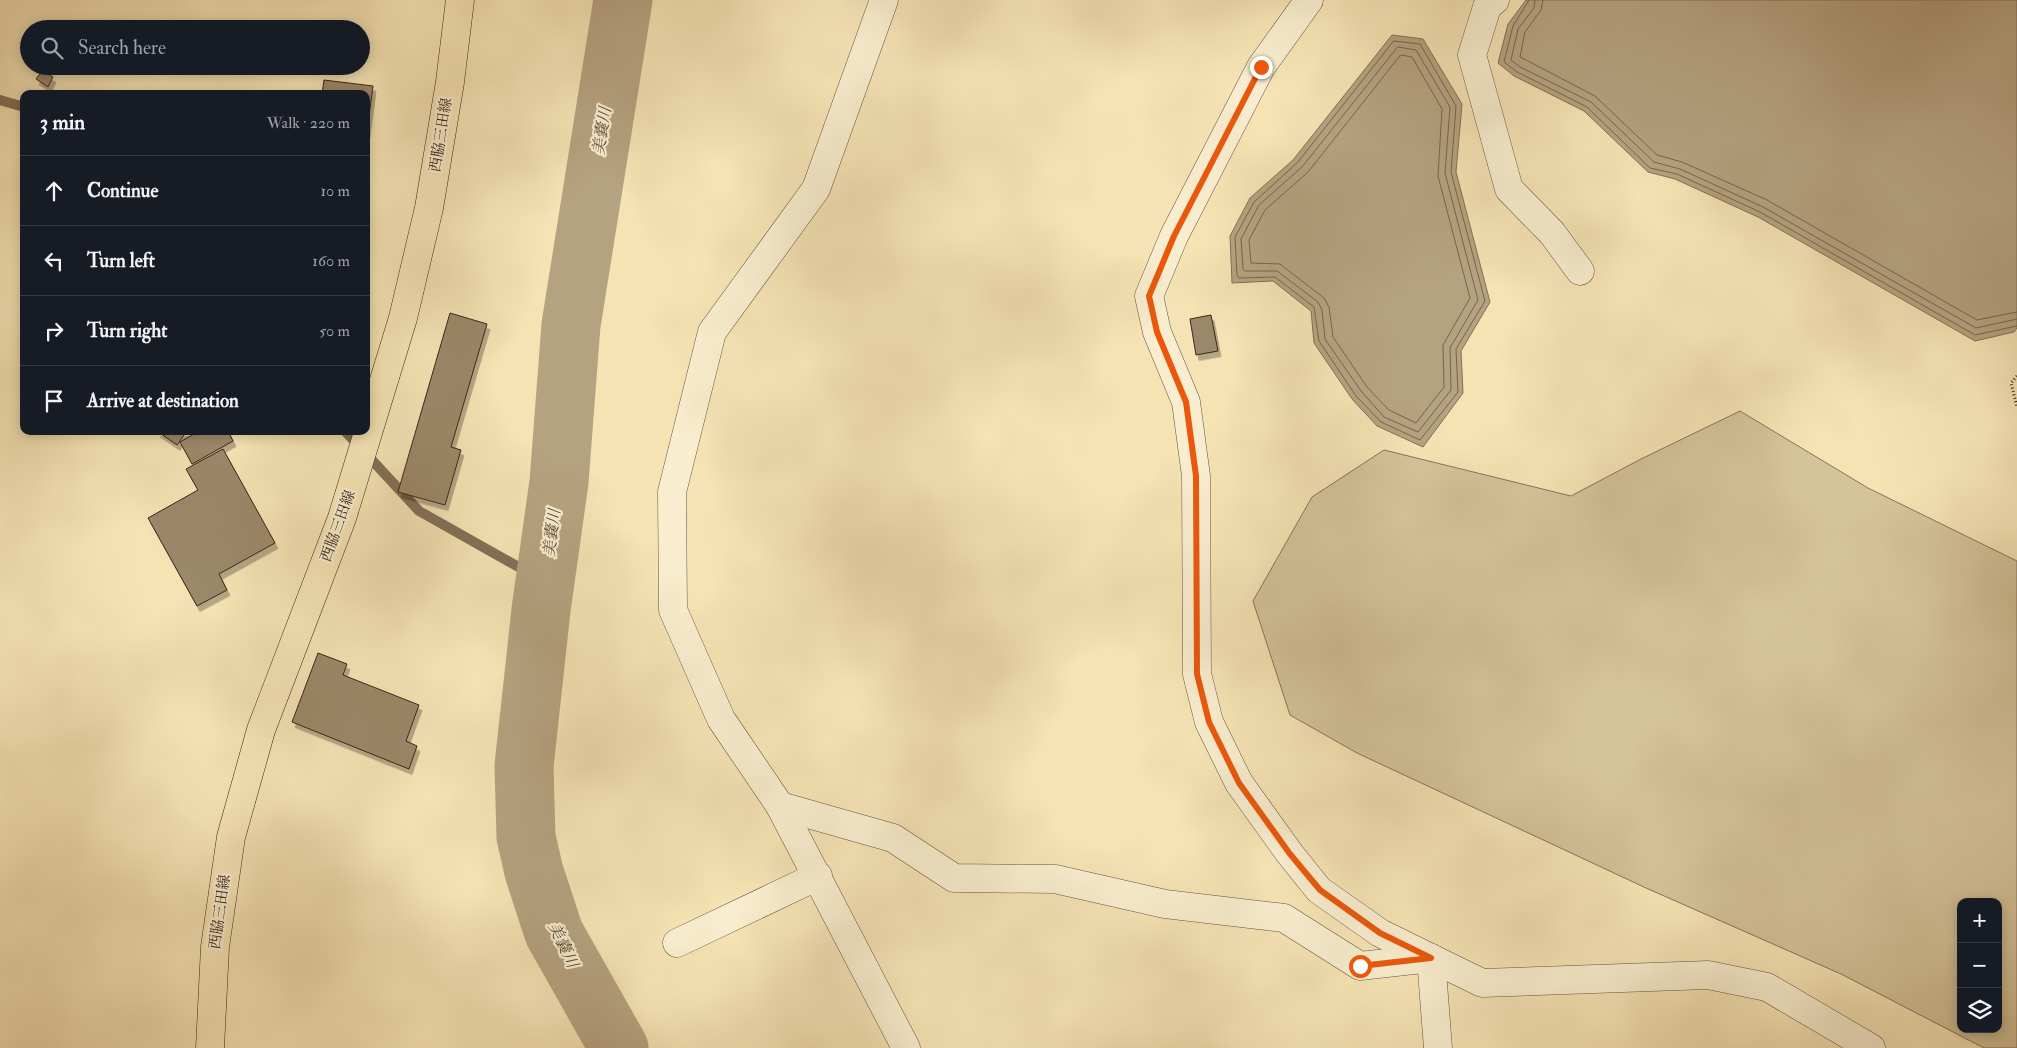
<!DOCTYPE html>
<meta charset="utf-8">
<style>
:root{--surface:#171b24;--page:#242831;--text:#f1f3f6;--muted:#9ea1a6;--line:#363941}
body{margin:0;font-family:"IM FELL Double Pica","Noto Serif JP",serif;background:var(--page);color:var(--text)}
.controls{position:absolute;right:15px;bottom:15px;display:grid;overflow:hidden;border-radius:10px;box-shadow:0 2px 12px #0003}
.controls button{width:45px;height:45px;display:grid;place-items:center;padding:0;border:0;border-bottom:1px solid var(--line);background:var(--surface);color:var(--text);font:25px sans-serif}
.stop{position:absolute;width:15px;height:15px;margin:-11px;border:4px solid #ea580c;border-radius:50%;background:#fff}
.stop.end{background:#ea580c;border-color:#fff;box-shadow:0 1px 5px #0008}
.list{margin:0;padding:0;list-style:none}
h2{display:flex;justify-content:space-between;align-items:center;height:65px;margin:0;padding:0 20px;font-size:21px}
h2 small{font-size:16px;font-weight:400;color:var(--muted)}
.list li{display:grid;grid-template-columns:32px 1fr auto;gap:15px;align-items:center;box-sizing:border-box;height:70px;padding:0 20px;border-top:1px solid var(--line)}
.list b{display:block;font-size:19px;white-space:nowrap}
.list em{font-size:16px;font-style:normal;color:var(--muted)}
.icon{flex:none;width:28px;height:28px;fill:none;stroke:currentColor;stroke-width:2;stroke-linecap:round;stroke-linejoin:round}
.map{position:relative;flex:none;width:2017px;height:1048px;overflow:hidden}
.search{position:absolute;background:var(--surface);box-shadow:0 2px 12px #0003;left:20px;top:20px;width:350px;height:55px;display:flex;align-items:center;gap:12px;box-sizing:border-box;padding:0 18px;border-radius:28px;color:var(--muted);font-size:19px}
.panel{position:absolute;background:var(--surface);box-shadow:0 2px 12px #0003;left:20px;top:90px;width:350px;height:345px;border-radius:10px}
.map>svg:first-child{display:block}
.green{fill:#d5c39a;stroke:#87745a;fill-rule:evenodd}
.water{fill:#b5a280;stroke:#837057}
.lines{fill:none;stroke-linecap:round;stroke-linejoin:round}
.shore{stroke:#77644d;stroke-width:1}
.stream{stroke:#837057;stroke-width:10}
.river{stroke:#b5a280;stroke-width:59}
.building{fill:#9b886a;stroke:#39251a;filter:url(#shadow)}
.street-casing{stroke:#685440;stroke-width:29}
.primary-casing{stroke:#39251a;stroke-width:29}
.path{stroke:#39251a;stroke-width:3;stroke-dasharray:1 2.5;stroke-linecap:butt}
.street{stroke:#f8edce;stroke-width:28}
.primary{stroke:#f5e3b4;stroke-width:28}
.route{stroke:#ea580c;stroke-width:6}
.labels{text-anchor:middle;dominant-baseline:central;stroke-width:4.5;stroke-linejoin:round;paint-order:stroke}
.street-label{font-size:15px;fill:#39251a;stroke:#f8edce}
.water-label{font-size:16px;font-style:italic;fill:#5e4a39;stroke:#f8edce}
</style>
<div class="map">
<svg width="2017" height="1048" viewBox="0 0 2017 1048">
<defs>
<filter id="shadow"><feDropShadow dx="3" dy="5.5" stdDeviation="0" flood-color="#0004"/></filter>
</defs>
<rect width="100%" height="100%" fill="#f5e3b4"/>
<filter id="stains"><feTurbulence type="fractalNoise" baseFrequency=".004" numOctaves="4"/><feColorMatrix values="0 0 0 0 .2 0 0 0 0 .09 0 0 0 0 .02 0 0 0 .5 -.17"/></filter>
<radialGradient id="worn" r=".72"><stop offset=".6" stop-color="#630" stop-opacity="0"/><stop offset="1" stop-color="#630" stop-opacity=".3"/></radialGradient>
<path class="green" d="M 1740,411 L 1868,488 L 2017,561 L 2017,1048 L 1984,1048 L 1841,974 L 1646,888 L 1357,753 L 1290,715 L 1253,601 L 1312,497 L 1384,450 L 1571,496 L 1641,459 ZM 1961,902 L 1998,902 L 1998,1029 L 1961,1029 Z"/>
<g class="water">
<polygon points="1526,0 2017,0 2017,328 2014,332 1975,341 1758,217 1675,179 1648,172 1584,111 1514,76 1498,63 1508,24"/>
<polygon points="1392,35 1423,39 1462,104 1456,172 1490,302 1461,351 1463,393 1423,447 1377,426 1352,399 1314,343 1311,311 1273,281 1232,283 1230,236 1250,198 1293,160"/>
</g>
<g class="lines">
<g class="shore">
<polyline points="1529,0 1513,26 1504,62 1517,72 1587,107 1650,168 1677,174 1760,212 1975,335 2017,326"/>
<polyline points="1535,0 1534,8 1518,29 1511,60 1520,67 1591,102 1654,162 1680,169 1763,207 1976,328 2017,319"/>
<polyline points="1543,0 1541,10 1525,32 1520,57 1595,96 1657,155 1682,162 1767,200 1977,320 2017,312"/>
<polygon points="1394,41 1420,44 1456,106 1451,172 1485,301 1456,349 1458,392 1420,440 1381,422 1356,396 1319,341 1314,307 1275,277 1239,278 1237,275 1235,237 1254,202 1297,163"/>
<polygon points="1398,47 1416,50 1450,107 1445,173 1478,300 1450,348 1451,390 1418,432 1384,417 1361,391 1325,339 1322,310 1318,302 1277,271 1245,271 1243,269 1241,239 1259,205 1302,167"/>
<polygon points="1401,55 1412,57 1442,109 1438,176 1470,298 1443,345 1444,387 1416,423 1389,410 1367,387 1333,337 1329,307 1324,298 1280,264 1251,263 1249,240 1265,210 1308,172"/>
</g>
<g class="stream">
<polyline points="0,100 24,107"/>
<polyline points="345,431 419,511 531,574 545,579"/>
</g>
<polyline class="river" points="619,1048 554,933 534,872 526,837 524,766 541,610 559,482 571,325 623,0"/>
</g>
<g class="building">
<polygon points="42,71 53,77 48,87 36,79"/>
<polygon points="324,80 373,86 367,132 366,94 322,94"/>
<polygon points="450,313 487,324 451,447 461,450 445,505 398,492"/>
<polygon points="1211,315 1218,351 1196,355 1190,319"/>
<polygon points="157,431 187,431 177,445"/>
<polygon points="199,431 228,431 233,441 192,464 180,442"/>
<polygon points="223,449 275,543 219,574 227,590 197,606 148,518 198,490 186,469"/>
<polygon points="318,653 347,664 343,675 419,705 406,741 417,746 409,769 292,722"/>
</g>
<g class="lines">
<g class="street-casing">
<g id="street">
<polyline points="884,0 816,189 712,332 672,492 673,610 721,719 780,806 906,1048"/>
<polyline points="1309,0 1261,67 1174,236 1149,296 1157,332 1186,402 1196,476 1197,674 1209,722 1239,783 1290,854 1319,890 1380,933 1482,983 1708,975 1767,987 1871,1048"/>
<polyline points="1495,0 1487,7 1472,55 1509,189 1552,233 1580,271"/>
<polyline points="780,806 893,838 954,878 1055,879 1165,904 1284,918 1360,966 1431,958"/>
<polyline points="677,943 818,876"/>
<polyline points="1431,958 1438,1048"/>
</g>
</g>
<g class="primary-casing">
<polyline id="primary" points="210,1048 215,947 231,837 261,730 342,518 403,318 429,208 450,82 460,0"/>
</g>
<polyline class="path" points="2017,376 2011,383 2017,407"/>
<use href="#street" class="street"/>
<use href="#primary" class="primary"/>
</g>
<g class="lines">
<polyline class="route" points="1261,67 1174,236 1149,296 1157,332 1186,402 1196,476 1197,674 1209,722 1239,783 1290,854 1320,890 1380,933 1431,958 1360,966"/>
</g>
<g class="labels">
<g class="street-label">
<text transform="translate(441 135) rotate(-81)">西脇三田線</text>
<text transform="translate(338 526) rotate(-70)">西脇三田線</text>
<text transform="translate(220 912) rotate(-82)">西脇三田線</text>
</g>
<g class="water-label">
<text transform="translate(602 131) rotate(-81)">美嚢川</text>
<text transform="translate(552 533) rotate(-83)">美嚢川</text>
<text transform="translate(563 945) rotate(64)">美嚢川</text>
</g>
</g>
<rect width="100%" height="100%" filter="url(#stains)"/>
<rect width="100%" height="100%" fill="url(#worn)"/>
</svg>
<div class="controls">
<button>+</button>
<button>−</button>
<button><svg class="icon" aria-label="layers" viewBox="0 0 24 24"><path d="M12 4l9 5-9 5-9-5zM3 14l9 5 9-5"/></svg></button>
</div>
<div class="stop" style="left:1360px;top:966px"></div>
<div class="stop end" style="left:1261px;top:67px"></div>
<div class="search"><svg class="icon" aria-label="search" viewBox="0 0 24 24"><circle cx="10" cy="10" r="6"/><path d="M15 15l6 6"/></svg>Search here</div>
<section class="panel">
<h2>3 min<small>Walk · 220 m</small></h2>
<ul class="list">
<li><svg class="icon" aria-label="ahead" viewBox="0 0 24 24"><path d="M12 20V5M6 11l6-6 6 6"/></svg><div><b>Continue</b></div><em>10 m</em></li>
<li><svg class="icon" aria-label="left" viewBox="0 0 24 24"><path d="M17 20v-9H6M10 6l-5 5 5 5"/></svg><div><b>Turn left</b></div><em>160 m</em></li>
<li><svg class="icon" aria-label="right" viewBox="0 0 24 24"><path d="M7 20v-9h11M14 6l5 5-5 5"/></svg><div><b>Turn right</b></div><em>50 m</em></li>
<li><svg class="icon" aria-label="arrive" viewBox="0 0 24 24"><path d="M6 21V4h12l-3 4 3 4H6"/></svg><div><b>Arrive at destination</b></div></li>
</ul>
</section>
</div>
